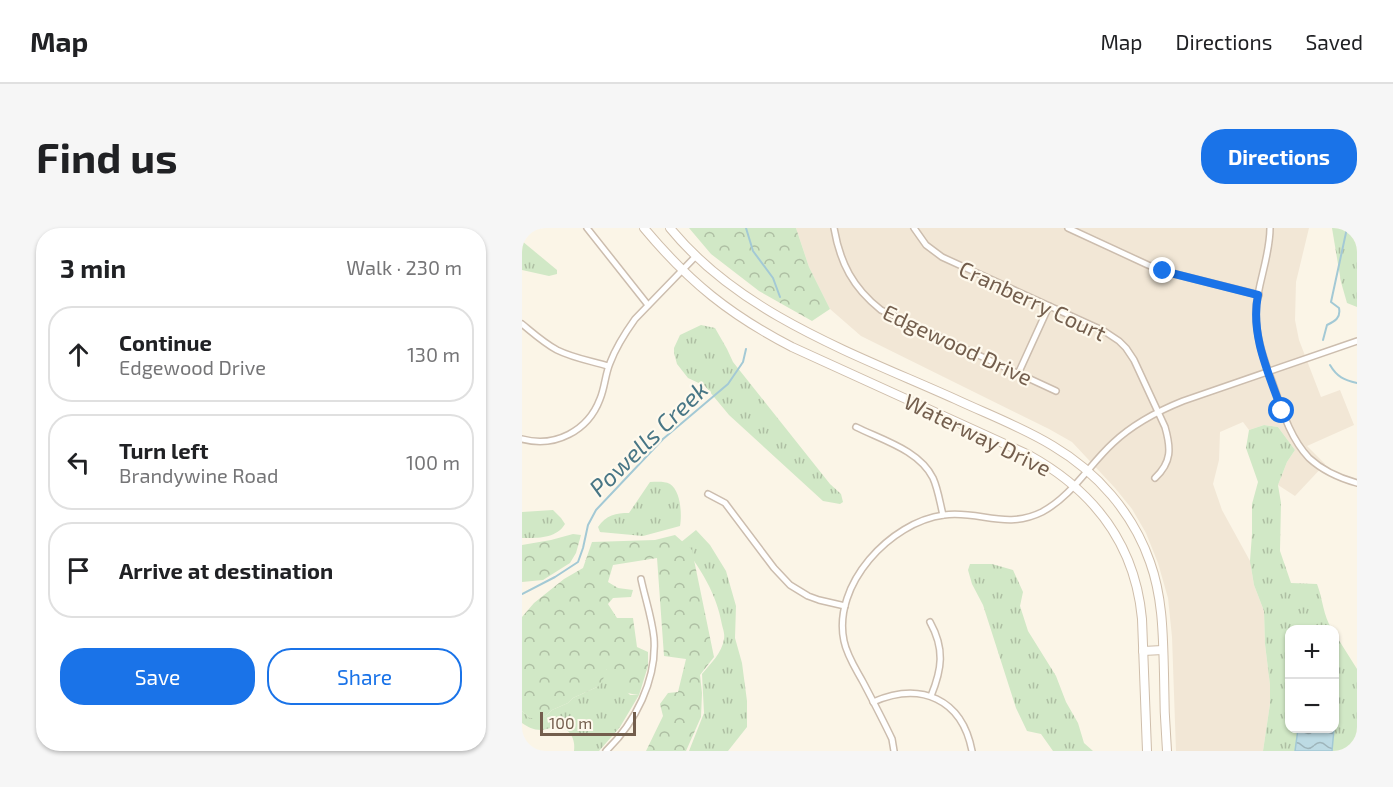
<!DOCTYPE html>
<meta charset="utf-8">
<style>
:root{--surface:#fff;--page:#f6f6f6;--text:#202124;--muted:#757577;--line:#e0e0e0;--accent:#1a73e8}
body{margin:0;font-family:"Exo 2",sans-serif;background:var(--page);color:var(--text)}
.controls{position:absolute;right:18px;bottom:18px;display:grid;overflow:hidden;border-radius:12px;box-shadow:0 2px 4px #0004}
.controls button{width:54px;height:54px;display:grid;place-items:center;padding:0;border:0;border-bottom:2px solid var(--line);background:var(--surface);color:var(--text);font:30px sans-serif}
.scale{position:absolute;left:18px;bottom:15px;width:96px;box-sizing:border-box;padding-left:6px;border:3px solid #735e4d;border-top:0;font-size:16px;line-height:21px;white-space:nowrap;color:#735e4d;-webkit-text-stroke:4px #fef9ed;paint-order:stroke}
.stop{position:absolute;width:18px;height:18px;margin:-14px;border:4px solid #1a73e8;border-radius:50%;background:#fff}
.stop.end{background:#1a73e8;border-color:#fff;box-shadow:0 2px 6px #0008}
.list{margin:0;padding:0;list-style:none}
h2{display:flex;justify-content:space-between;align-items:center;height:78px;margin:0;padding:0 24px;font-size:26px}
h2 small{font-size:20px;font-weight:400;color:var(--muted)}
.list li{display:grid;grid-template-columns:39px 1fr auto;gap:18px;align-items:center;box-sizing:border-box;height:96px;margin:0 12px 12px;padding:0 12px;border:2px solid var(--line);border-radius:24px}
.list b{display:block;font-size:22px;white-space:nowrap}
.list p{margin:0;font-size:20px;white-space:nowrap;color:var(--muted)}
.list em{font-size:20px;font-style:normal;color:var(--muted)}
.actions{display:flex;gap:12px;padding:18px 24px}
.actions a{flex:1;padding:14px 0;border:2px solid var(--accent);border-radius:24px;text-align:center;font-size:21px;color:var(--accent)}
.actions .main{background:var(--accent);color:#fff}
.icon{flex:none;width:33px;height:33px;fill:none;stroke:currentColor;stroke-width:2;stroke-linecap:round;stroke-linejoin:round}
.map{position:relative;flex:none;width:835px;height:523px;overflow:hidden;border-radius:24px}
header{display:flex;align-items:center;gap:36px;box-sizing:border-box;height:84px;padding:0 30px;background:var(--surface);border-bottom:2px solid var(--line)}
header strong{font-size:28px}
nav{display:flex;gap:33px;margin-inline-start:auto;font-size:21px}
.intro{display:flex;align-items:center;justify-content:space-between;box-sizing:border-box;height:144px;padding:0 36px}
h1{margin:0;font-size:42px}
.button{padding:15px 27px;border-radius:24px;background:var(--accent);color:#fff;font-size:21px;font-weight:700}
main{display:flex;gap:36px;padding:0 36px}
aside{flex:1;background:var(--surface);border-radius:24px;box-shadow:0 2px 4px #0004}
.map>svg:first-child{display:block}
.residential{fill:#f2e7d6}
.grass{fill:url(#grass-tufts)}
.forest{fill:url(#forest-crowns)}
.water{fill:url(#water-waves);stroke:#a3c9d5;stroke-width:1.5}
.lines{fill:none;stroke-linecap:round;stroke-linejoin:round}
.stream{stroke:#a3c9d5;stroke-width:2}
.street-casing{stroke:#ccbdae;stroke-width:8}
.secondary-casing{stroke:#cfbeab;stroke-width:10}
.street{stroke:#fff;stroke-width:5}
.secondary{stroke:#fff;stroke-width:8}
.route{stroke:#1a73e8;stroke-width:8}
.labels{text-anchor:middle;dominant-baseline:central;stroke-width:4.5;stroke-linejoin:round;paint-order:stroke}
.street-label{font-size:22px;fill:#735e4d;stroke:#fef9ed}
.water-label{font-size:24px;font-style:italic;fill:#487685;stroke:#fef9ed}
</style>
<header>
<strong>Map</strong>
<nav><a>Map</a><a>Directions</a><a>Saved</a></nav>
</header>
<div class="intro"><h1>Find us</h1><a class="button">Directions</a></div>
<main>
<aside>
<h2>3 min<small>Walk · 230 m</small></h2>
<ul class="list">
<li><svg class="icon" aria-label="ahead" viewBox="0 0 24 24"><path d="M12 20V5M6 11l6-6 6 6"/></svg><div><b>Continue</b><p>Edgewood Drive</p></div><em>130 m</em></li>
<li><svg class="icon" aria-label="left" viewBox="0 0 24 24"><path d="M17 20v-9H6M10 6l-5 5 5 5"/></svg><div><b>Turn left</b><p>Brandywine Road</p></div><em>100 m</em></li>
<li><svg class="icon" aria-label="arrive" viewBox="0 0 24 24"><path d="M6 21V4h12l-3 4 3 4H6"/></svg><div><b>Arrive at destination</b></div></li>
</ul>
<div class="actions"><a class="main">Save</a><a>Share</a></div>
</aside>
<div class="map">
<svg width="835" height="523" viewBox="0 0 835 523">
<defs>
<pattern id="grass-tufts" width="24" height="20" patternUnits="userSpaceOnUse" patternTransform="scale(1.5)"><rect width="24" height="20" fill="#d1e8c6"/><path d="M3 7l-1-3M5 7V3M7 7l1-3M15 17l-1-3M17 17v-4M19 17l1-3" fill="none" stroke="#aebfa3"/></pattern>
<pattern id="forest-crowns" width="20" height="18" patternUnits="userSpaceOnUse" patternTransform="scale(1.5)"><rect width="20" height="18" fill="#d1e8c6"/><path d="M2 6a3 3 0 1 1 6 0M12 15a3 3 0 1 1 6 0" fill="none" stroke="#aebfa3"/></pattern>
<pattern id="water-waves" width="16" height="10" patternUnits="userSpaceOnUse" patternTransform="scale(1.5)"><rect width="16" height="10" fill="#bddbe4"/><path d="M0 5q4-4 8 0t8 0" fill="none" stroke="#9eb5bb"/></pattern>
</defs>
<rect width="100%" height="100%" fill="#fbf5e7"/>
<polygon class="residential" points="274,0 787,0 774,54 773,92 777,112 799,169 818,162 832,197 785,218 803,236 773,268 756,257 765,234 773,222 756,199 742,197 727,202 721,194 698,204 697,232 691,256 700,282 728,333 732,357 742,383 743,416 748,457 748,476 741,523 654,523 650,409 646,370 636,335 624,305 610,281 593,260 550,214 527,201 339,108 308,81 287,39"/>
<g class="grass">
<polygon points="810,0 835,0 835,79 825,75 819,54"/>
<polygon points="0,13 35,42 35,46 27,48 0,42"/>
<polygon points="179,97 193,100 205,121 211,134 308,256 319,266 321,274 318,276 301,273 207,187 183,158 166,150 155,136 152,125 152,120 158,107"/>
<path d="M 742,197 L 756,199 L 773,222 L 765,234 L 756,257 L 759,275 L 758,323 L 769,355 L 795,356 C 801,371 801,388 810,401 L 768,401 L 768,500 L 812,500 L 813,406 L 835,441 L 835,523 L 741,523 L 748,476 L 748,457 L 743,416 L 742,383 L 732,357 L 728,333 L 730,306 L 730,276 L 736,254 L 724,220 L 727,202 Z"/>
<path d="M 128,254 C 135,254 142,253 148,256 C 159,263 160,287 158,298 L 121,308 L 78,304 L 76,299 C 84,287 94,285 107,285 Z"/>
<path d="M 31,282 L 39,290 L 43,296 C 34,311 15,310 0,310 L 0,284 Z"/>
<path d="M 174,302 L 188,317 L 204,343 L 214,378 L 213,410 L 220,435 L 225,473 L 225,499 L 206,523 L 167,523 L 182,485 L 180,446 C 189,435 200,425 202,411 C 203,406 201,401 200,397 C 195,367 178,338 158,315 Z"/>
<polygon points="448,336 470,336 491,342 501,364 498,378 506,403 534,448 544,474 556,495 562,515 571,523 531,523 519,506 505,503 494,480 461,377 450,356 446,342"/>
<path d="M 83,440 L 108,467 L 117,467 L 98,499 L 77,523 L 52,523 C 54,511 47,498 34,499 C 29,499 24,502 19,502 C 11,502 6,499 0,495 L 0,483 L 9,491 L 24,488 L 30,482 L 46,475 L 51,470 L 75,459 Z"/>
</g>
<g class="forest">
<polygon points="167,0 274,0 287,39 308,81 290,93 237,63 189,26"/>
<polygon points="51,306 59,307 54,325 48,335 21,352 0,354 0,317 29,312"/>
<path d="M 153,307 L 170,322 L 192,429 L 178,447 L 180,465 L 179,489 L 164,523 L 124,523 L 141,488 L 138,476 L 146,465 L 156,464 L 164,431 L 142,428 L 135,330 L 91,337 L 86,354 L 96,360 L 111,362 L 109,369 L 91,370 L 86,376 L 95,390 L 111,390 L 115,419 L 126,424 L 126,438 L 117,467 C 97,465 92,458 84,441 L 80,455 L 75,459 L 51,470 L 46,475 L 30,482 L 24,488 L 17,491 L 9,491 L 0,483 L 0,389 L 12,375 L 42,351 L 61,340 L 70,314 L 133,312 Z"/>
</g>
<polygon class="water" points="776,501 812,501 810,523 773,523"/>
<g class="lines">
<g class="stream">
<polyline points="224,0 231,23 251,50 258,69"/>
<path d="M 801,112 L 805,97 C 813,93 819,90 817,80 L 809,74 L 825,0"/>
<path d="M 808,137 C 815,149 822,152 835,155"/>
<polyline points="0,366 33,349 56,334 61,320 66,297 74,282 141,211 206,156 221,134 224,121"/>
</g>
<g class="street-casing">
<g id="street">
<polyline points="65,0 126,77"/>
<path d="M 312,0 C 318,35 331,60 359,82 L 534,163"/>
<path d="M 392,0 L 404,17 L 420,29 L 582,103 L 597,113 L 604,120 L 612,132 L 643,199 C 649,220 650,234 633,250"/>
<polyline points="546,0 626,37 641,43 737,67"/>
<path d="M 748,0 C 748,28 736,54 734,81 C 733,108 742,132 751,156 C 760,182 768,210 787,230 C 801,243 817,250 835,255"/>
<path d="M 0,96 C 11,105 22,115 35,122 C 51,130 69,133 86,138"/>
<polyline points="496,146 527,78"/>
<path d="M 334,199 C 360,212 397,222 411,250 C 416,261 418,275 421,287"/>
<path d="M 0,211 C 33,220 66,203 78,171 C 83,159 83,147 88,135 C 94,119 103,105 113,91 L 174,28"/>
<polyline points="186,266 203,275 252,340 268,357 286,368 297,372 323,378"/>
<path d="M 408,394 C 423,421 420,441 409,468"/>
<path d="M 351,474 C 399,453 440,471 450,523"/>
<path d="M 84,523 C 113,495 135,452 132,410 C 130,390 123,370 119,351"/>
<path d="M 372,523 L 370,511 C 361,492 351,473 341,454 C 334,441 325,428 322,413 C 310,357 368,294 422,287 C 457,282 484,302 520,284 C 550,268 567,237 591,215 C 611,196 636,183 661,173 L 835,113"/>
</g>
</g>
<g class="secondary-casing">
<g id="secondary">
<path d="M 122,0 C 167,54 208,87 270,119 L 507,227 C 572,263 613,315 620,391 L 625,523"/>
<path d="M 148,0 C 219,87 333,126 433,171 C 465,186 500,199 531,218 C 575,244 611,285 628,334 C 641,370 641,408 642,446 C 642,472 643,497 645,523"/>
<polyline points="621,423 641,422"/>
</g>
</g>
<use href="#street" class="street"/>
<use href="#secondary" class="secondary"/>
</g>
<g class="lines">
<path class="route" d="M 641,43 L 736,67 C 728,107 747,146 760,183"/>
</g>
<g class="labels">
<g class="street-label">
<text transform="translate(511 72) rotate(25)">Cranberry Court</text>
<text transform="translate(436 116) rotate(25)">Edgewood Drive</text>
<text transform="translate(456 206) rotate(26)">Waterway Drive</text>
</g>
<g class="water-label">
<text transform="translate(126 210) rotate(-44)">Powells Creek</text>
</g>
</g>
</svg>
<div class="controls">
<button>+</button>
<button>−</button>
</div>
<div class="scale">100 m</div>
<div class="stop" style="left:760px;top:183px"></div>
<div class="stop end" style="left:641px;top:43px"></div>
</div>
</main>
